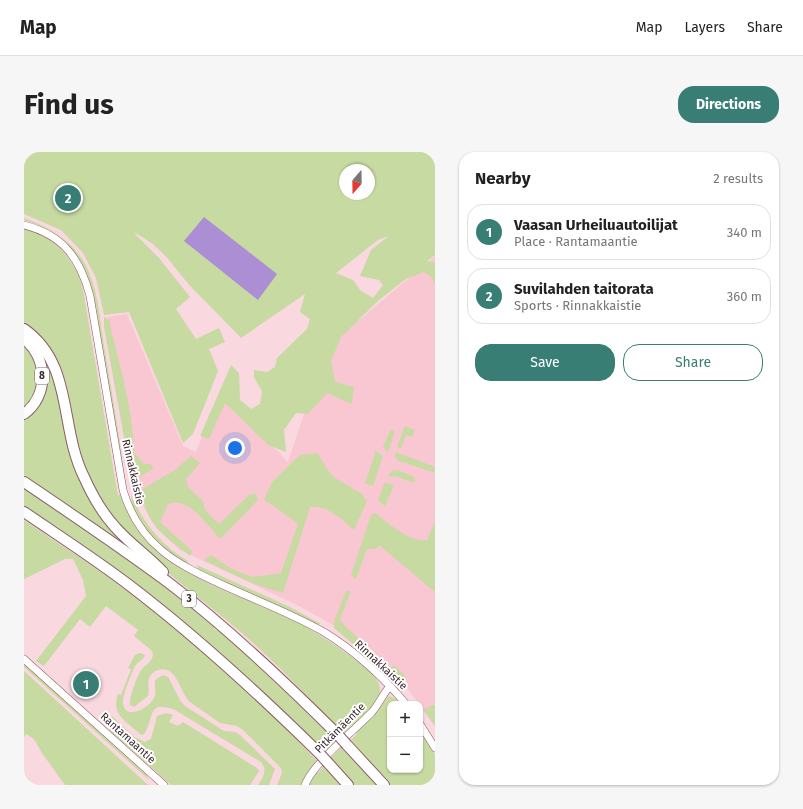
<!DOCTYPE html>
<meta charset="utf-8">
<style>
:root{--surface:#fff;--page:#f6f6f6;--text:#222;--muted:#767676;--line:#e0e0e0;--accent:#387e74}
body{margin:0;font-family:"Fira Sans",sans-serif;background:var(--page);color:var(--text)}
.controls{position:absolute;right:12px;bottom:12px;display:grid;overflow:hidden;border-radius:8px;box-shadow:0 1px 3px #0004}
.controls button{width:36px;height:36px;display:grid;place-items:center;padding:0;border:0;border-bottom:1px solid var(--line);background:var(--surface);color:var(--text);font:20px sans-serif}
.compass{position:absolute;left:315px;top:12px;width:36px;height:36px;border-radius:50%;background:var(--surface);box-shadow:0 1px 3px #0004;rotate:200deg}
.you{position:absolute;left:211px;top:296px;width:14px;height:14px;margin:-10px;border:3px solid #fff;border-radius:50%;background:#1a73e8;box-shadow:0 0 0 6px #1a73e833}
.badge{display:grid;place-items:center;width:26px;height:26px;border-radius:50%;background:var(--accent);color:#fff;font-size:13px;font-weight:700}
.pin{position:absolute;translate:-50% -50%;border:2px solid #fff;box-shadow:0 1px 4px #0006}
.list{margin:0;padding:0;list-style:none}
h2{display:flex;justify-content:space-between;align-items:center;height:52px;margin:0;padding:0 16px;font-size:17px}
h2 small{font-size:13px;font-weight:400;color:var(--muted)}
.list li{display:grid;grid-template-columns:26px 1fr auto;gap:12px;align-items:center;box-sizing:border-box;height:56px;margin:0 8px 8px;padding:0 8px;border:1px solid var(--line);border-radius:16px}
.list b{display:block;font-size:15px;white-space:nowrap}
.list p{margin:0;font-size:13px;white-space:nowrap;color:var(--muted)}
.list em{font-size:13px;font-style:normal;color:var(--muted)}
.actions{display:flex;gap:8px;padding:12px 16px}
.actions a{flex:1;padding:9px 0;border:1px solid var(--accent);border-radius:16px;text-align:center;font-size:14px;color:var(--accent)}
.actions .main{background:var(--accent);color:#fff}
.map{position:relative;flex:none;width:411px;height:633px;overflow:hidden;border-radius:16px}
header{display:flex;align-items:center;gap:24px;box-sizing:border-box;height:56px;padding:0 20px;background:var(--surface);border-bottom:1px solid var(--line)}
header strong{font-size:19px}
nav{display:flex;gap:22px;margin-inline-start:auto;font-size:14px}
.intro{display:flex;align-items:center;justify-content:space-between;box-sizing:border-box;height:96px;padding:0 24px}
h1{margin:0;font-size:28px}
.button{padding:10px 18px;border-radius:16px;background:var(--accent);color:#fff;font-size:14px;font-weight:700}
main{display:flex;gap:24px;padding:0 24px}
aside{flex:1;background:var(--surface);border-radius:16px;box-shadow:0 1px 3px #0004}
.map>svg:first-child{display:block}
.built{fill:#f9c7d2}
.green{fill:#c6daa1;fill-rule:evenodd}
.water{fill:#ac8ed4}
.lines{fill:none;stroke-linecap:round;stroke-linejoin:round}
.tertiary-casing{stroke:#8b5c67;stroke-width:8}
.secondary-casing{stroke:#8b5c67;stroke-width:8}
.motorway-casing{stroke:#8b5c67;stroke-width:12}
.tertiary{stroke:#fff;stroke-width:7}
.secondary{stroke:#fff;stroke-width:7}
.motorway{stroke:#fff;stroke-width:10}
.motorway-bridge-casing{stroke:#8b5c67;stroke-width:12;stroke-linecap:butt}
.motorway-bridge{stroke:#fff;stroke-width:10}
.labels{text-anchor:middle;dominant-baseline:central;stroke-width:4;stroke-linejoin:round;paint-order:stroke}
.shield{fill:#fff;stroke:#75676b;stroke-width:1}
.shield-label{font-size:10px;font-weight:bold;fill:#3a262b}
.street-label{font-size:11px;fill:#3a262b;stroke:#fff}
</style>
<header>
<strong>Map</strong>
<nav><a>Map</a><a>Layers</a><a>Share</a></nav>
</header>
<div class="intro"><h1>Find us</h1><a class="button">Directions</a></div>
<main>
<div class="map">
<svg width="411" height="633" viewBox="0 0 411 633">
<rect width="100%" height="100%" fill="#f9d8df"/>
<polygon class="built" points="411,104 411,575 377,527 323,481 275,454 156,398 132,376 117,350 107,324 83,165 103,162 159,294 172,300 196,240 264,310 302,196"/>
<g class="green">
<path d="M 0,0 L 411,0 L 411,103 L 403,109 L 411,111 L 411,133 L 407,124 L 400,120 L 382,127 L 355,148 L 317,185 L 307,209 L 311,230 L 330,235 L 328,252 L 303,241 L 284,262 L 272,261 L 260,278 L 262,300 L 244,293 L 201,251 L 185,287 L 176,284 L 207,213 L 215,221 L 216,248 L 227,257 L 236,252 L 238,239 L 230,225 L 230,218 L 243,220 L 251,215 L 253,206 L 283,177 L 286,167 L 276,160 L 281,142 L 217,186 C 201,169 185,153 169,137 C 147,113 140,95 109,80 L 135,106 L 166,145 L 152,157 L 172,187 L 195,176 L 201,190 L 185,197 L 194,219 L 169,282 L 159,291 L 105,160 L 80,163 L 72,126 L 59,101 L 37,78 L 0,62 ZM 321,18 L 345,18 L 345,42 L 321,42 ZM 365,84 L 347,98 L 336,124 L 355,128 L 359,133 L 349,146 L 336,138 L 329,128 L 312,121 L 354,88 Z"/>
<path d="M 0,66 C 25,75 46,87 60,110 C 75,136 76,171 81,199 C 88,242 96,286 101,329 L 71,151 C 61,106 45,83 0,68 Z"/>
<path d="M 0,77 C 29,80 43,103 57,126 L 94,344 L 96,341 C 107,366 119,390 142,407 C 179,433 223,447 263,465 C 285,475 305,489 325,503 C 334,510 350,520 354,530 C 359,540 353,552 350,562 L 365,544 L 372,547 L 376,552 L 366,552 L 366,618 L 396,618 L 396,578 L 411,603 L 411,633 L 366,633 L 327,588 L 333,582 L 327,575 L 321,582 C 287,549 255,513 219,482 C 168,438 105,398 70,338 C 43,293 49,199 0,172 Z"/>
<path d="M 80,165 L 85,168 C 95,212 109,256 110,301 L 120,312 L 127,312 L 129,317 L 108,329 L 80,175 Z"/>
<path d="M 0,180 L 21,202 L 76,361 L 100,391 L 106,396 L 0,323 L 0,266 C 19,254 29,231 20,209 C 16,199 6,189 0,180 Z"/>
<path d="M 0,192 C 20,217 19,232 0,257 Z"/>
<polygon points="381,274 391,278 388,285 382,283 377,296 373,295"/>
<polygon points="367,277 371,279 364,300 359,295"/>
<polygon points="352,299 359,304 349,334 341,331 351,302 349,301"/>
<polygon points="372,300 411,315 411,321 373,308 371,304"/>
<path d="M 293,301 L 308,324 L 338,342 L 343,349 L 330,378 C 318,368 303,352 286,355 L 259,441 L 228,431 L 180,408 L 187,403 L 208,417 L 228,425 L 257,421 L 274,372 L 250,354 L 240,348 L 248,330 L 276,303 Z"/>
<path d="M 167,304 L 176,311 L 162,327 L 164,335 L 179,349 L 181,358 L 195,372 L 225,343 L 232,341 L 234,348 L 196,387 C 184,374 165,344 144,352 L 136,370 L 168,399 L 166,404 C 139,382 123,375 117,338 L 151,318 Z"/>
<polygon points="374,318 390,325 391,329 389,331 372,324 363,325 368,319"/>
<polygon points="362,331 370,333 361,354 354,349 360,332"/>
<polygon points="0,335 124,421 190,475 191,478 197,480 252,529 312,588 301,601 258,558 184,491 181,487 113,434 0,355"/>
<path d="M 107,343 C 120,372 137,393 164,409 L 162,411 C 141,401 106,368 107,343 Z"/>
<path d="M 351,361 C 364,371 386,391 403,388 L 411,369 L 411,440 L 355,393 L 352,397 L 343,397 L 332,427 L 327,423 L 347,363 Z"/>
<path d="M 0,368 C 32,390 64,410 95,433 C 166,485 232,544 292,608 L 289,615 L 294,621 L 299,615 L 318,633 L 253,633 L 258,621 L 257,616 L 219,578 L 213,574 L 196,571 L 166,550 C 156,541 153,512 134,518 C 130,519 127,522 125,526 C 123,532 126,538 124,544 L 110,555 L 106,553 C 105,546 113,523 118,517 C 123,511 128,511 129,502 L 127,498 L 110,484 L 114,478 L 82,454 L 66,475 L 56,467 L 20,514 L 12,509 L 62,444 L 59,428 L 49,407 L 41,407 L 0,427 Z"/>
<polygon points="173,413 266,455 297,472 292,472 181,421 174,417"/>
<polygon points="323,439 327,439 316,467 321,474 366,516 370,513 382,525 380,535 310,476 310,470 321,441"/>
<path d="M 116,501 L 121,503 C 120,508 114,509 111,514 C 108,521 99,542 99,549 C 98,570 125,557 130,546 C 133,541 130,534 131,528 L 139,523 L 144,525 L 156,548 L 161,554 L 200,579 L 211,580 L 216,583 L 251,617 L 245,633 L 234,633 C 239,626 244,618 237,610 L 151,558 C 121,546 131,570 119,583 L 116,582 C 101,568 87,563 94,542 L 97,543 L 107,517 L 104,516 L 111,503 Z"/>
<polygon points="0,511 121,620 125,628 0,515"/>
<polygon points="0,519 124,633 41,633 18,601 10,587 2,582 0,585"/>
<polygon points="409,553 411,553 411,574 400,558"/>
<polygon points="142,561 149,563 145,570 154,574 159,570 233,616 235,619 226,633 147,633 85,578 87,575 94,578 83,568 88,564 110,585 121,590 127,587 133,564"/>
<polygon points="318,595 353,633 331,633 307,606"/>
</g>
<polygon class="water" points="180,65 253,122 234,148 160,89"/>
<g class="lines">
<g class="tertiary-casing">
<g id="tertiary">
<path d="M 0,73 C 39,83 56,106 66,144 L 99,338 C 115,393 152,412 201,434 C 234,449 268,462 300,480 C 331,499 359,525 382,552"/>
<polyline points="396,572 411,596"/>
<path d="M 281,633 C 290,610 330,579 348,560 C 355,552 359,542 366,534"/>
</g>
</g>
<g class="secondary-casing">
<polyline id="secondary" points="0,507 140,633"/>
</g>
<g class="motorway-casing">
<g id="motorway">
<path d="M 0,177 C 50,212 35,275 60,325 C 68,343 78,361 92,376 C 106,392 124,404 139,420"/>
<path d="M 0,187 C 24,205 25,244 0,262"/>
<path d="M 0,330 C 49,363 98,396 145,431 C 205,477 261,530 315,584"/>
<path d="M 0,360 C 35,384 71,407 105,433 C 172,484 235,542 296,602"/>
<polyline points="323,593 360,633"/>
<polyline points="305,612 324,633"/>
</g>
</g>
<use href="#tertiary" class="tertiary"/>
<use href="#secondary" class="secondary"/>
<use href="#motorway" class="motorway"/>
<g class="motorway-bridge-casing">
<g id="motorway-bridge">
<polyline points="315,584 323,593"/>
<polyline points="296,602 305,612"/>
</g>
</g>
<use href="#motorway-bridge" class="motorway-bridge"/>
</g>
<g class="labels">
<g class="shield">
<rect x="11" y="216" width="14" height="16" rx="3"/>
<rect x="158" y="439" width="14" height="16" rx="3"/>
</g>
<g class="shield-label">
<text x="18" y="224">8</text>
<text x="165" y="447">3</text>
</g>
<g class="street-label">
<text transform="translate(109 320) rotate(77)">Rinnakkaistie</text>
<text transform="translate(357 513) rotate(43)">Rinnakkaistie</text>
<text transform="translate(316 576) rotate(-45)">Pitkämäentie</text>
<text transform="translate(104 586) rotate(42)">Rantamaantie</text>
</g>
</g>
</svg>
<div class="controls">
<button>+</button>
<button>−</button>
</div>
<svg class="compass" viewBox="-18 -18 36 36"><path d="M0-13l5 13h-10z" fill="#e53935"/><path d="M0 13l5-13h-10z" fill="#767676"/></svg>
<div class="you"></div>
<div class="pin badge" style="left:62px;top:532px">1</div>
<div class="pin badge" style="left:44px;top:46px">2</div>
</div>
<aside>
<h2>Nearby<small>2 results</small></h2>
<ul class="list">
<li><span class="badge">1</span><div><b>Vaasan Urheiluautoilijat</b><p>Place · Rantamaantie</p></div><em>340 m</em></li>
<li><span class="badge">2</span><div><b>Suvilahden taitorata</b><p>Sports · Rinnakkaistie</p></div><em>360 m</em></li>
</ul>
<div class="actions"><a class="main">Save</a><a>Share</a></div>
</aside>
</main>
